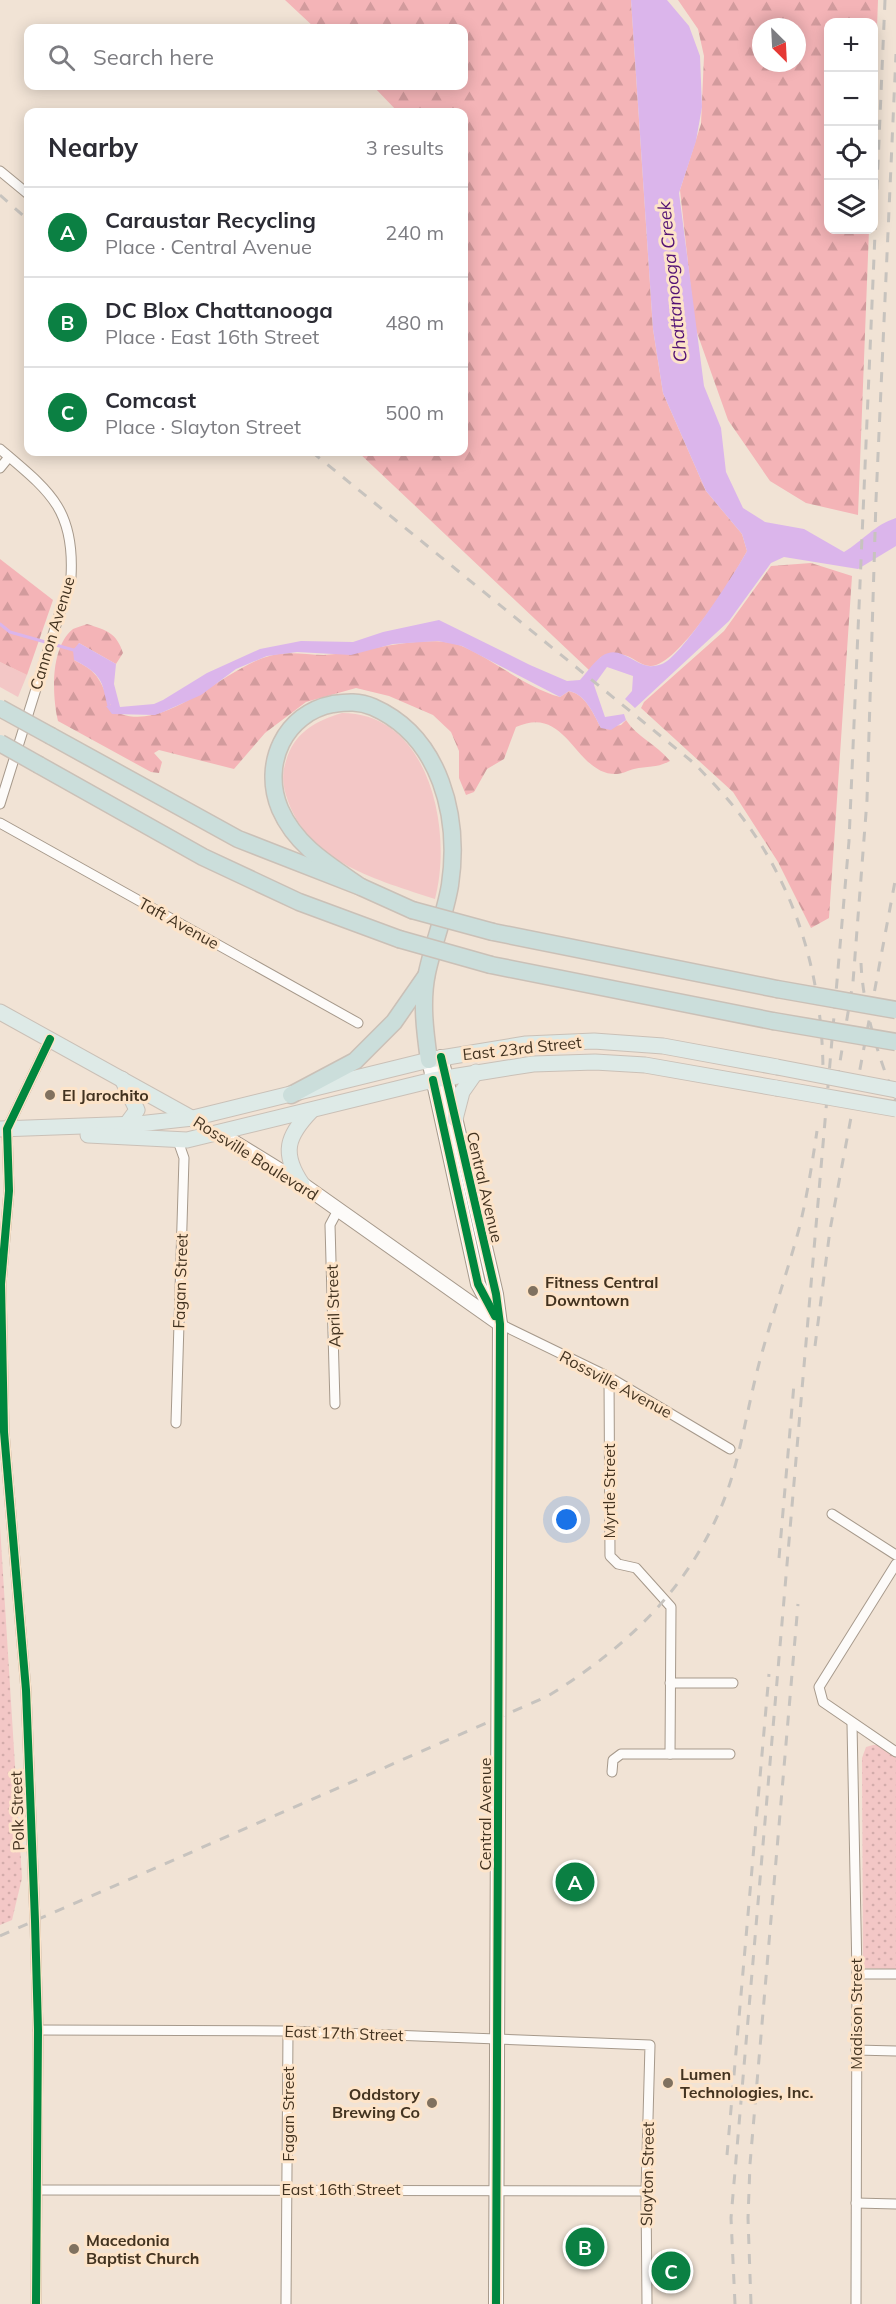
<!DOCTYPE html>
<meta charset="utf-8">
<style>
:root{--surface:#fff;--page:#f2f2f3;--text:#2b2b33;--muted:#7c7c81;--line:#e1e1e2;--accent:#0b8043}
body{margin:0;font-family:Mulish,sans-serif;background:var(--page);color:var(--text)}
.controls{position:absolute;right:18px;top:18px;display:grid;overflow:hidden;border-radius:12px;box-shadow:0 3px 15px #0003}
.controls button{width:54px;height:54px;display:grid;place-items:center;padding:0;border:0;border-bottom:2px solid var(--line);background:var(--surface);color:var(--text);font:30px sans-serif}
.compass{position:absolute;left:752px;top:18px;width:54px;height:54px;border-radius:50%;background:var(--surface);box-shadow:0 3px 15px #0003;rotate:156deg}
.you{position:absolute;left:567px;top:1520px;width:21px;height:21px;margin:-15px;border:4px solid #fff;border-radius:50%;background:#1a73e8;box-shadow:0 0 0 9px #1a73e833}
.badge{display:grid;place-items:center;width:39px;height:39px;border-radius:50%;background:var(--accent);color:#fff;font-size:20px;font-weight:700}
.pin{position:absolute;translate:-50% -50%;border:3px solid #fff;box-shadow:0 2px 6px #0006}
.list{margin:0;padding:0;list-style:none}
h2{display:flex;justify-content:space-between;align-items:center;height:78px;margin:0;padding:0 24px;font-size:26px}
h2 small{font-size:20px;font-weight:400;color:var(--muted)}
.list li{display:grid;grid-template-columns:39px 1fr auto;gap:18px;align-items:center;box-sizing:border-box;height:90px;padding:0 24px;border-top:2px solid var(--line)}
.list b{display:block;font-size:22px;white-space:nowrap}
.list p{margin:0;font-size:20px;white-space:nowrap;color:var(--muted)}
.list em{font-size:20px;font-style:normal;color:var(--muted)}
.icon{flex:none;width:33px;height:33px;fill:none;stroke:currentColor;stroke-width:2;stroke-linecap:round;stroke-linejoin:round}
.map{position:relative;flex:none;width:896px;height:2304px;overflow:hidden}
.search{position:absolute;background:var(--surface);box-shadow:0 3px 15px #0003;left:24px;top:24px;width:444px;height:66px;display:flex;align-items:center;gap:15px;box-sizing:border-box;padding:0 21px;border-radius:12px;color:var(--muted);font-size:22px}
.panel{position:absolute;background:var(--surface);box-shadow:0 3px 15px #0003;left:24px;top:108px;width:444px;height:348px;border-radius:12px}
.map>svg:first-child{display:block}
.green{fill:#f3c7c6}
.forest{fill:url(#forest-firs);fill-rule:evenodd}
.park{fill:url(#park-dots)}
.water{fill:#dbb5eb}
.lines{fill:none;stroke-linecap:round;stroke-linejoin:round}
.stream{stroke:#dbb5eb;stroke-width:3}
.minor-casing{stroke:#a6998b;stroke-width:11}
.secondary-casing{stroke:#a6998b;stroke-width:16}
.primary-casing{stroke:#cac0b7;stroke-width:17}
.motorway-casing{stroke:#cac0b7;stroke-width:19}
.minor{stroke:#fdfbf9;stroke-width:9}
.secondary{stroke:#fdfbf9;stroke-width:14}
.primary{stroke:#deeae7;stroke-width:15}
.motorway{stroke:#cbdedb;stroke-width:16}
.rail{stroke:#c7c3be;stroke-width:3;stroke-dasharray:10 10;stroke-linecap:butt}
.primary-bridge-casing{stroke:#cac0b7;stroke-width:17;stroke-linecap:butt}
.motorway-bridge-casing{stroke:#cac0b7;stroke-width:19;stroke-linecap:butt}
.primary-bridge{stroke:#deeae7;stroke-width:15}
.motorway-bridge{stroke:#cbdedb;stroke-width:16}
.cycleway-casing{stroke:#fde4c9;stroke-width:11}
.cycleway{stroke:#00873e;stroke-width:8}
.poi-dot{fill:#80715f;stroke:#fde4c9;stroke-width:2}
.labels{text-anchor:middle;dominant-baseline:central;stroke-width:6;stroke-linejoin:round;paint-order:stroke}
.street-label{font-size:16px;fill:#433320;stroke:#fde4c9}
.poi-label{font-size:16px;font-weight:bold;fill:#433320;stroke:#fde4c9;text-anchor:start}
.water-label{font-size:18px;font-style:italic;fill:#531275;stroke:#fde4c9}
</style>
<div class="map">
<svg width="896" height="2304" viewBox="0 0 896 2304">
<defs>
<pattern id="forest-firs" width="22" height="20" patternUnits="userSpaceOnUse" patternTransform="scale(1.5)"><rect width="22" height="20" fill="#f4b4b7"/><path d="M5 1l3.5 6h-7zM16 11l3.5 6h-7z" fill="#d29b9d"/></pattern>
<pattern id="park-dots" width="8" height="8" patternUnits="userSpaceOnUse" patternTransform="scale(1.5)"><rect width="8" height="8" fill="#f3c7c6"/><path d="M2 2h.1M6 6h.1" fill="none" stroke="#d2abaa" stroke-width="1.8" stroke-linecap="round"/></pattern>
</defs>
<rect width="100%" height="100%" fill="#f1e3d5"/>
<g class="green">
<polygon points="0,662 27,675 18,697 0,687"/>
<path d="M 342,713 C 430,713 453,831 435,899 C 378,880 310,863 288,801 C 283,787 281,776 286,761 C 294,733 315,721 342,713 Z"/>
</g>
<g class="forest">
<path d="M 285,0 L 631,0 L 653,329 L 663,393 L 706,491 L 742,534 L 747,551 C 734,576 677,668 650,666 C 641,666 633,657 624,655 C 618,653 608,656 601,657 L 589,670 L 358,452 L 464,452 L 464,112 L 398,112 L 373,86 L 464,86 L 464,28 L 315,28 Z"/>
<path d="M 678,0 L 878,0 L 874,109 L 874,22 L 828,22 L 828,230 L 869,230 L 858,515 L 806,503 L 770,481 L 728,420 L 695,327 L 680,190 L 701,124 L 704,56 L 698,29 ZM 761,27 L 797,27 L 797,63 L 761,63 Z"/>
<polygon points="0,559 53,600 27,675 0,662"/>
<polygon points="811,563 852,576 829,918 811,928 778,862 733,792 641,708 644,702 724,631 771,566"/>
<path d="M 87,624 C 106,630 117,633 123,653 L 116,664 L 79,643 L 74,660 C 101,673 100,682 111,706 L 107,706 C 154,744 220,671 266,657 C 286,650 304,655 324,655 C 365,654 427,631 464,647 C 497,662 525,687 560,697 L 569,691 C 586,695 593,713 601,728 L 621,725 L 626,720 C 637,737 656,744 670,761 C 657,768 648,766 634,769 C 629,770 622,774 617,774 C 575,776 568,703 516,727 L 504,759 L 487,769 L 474,792 L 466,795 L 459,778 L 459,751 L 451,732 L 433,715 L 389,696 L 356,688 L 306,702 L 265,733 L 234,769 L 159,750 L 154,753 L 162,762 L 159,773 L 151,772 L 58,721 C 52,696 50,647 73,629 C 77,627 83,626 87,624 Z"/>
</g>
<g class="park">
<polygon points="0,1526 22,1878 12,1920 0,1925"/>
<polygon points="873,1745 878,1745 896,1756 896,1969 863,1968 862,1758 866,1747"/>
</g>
<path class="water" d="M 631,0 L 667,0 L 689,26 L 700,56 L 702,107 L 696,141 L 679,193 L 704,386 L 721,428 L 726,472 L 743,508 L 765,522 L 804,529 L 844,552 C 864,540 874,525 896,518 L 896,546 L 858,569 L 784,557 L 771,563 L 729,621 L 635,708 L 625,699 L 632,691 L 633,676 L 607,667 L 594,685 L 605,717 L 624,714 L 626,720 L 611,730 L 601,728 C 593,713 586,695 569,691 L 560,697 L 462,646 L 438,641 L 393,644 L 351,655 L 297,652 L 267,656 L 236,669 L 201,695 L 163,712 L 155,715 L 112,714 L 106,706 L 111,706 C 100,680 102,674 74,660 L 73,650 L 79,643 L 116,664 L 114,684 L 120,707 L 154,704 L 163,700 L 207,673 L 260,649 L 301,641 L 353,642 L 383,632 L 439,620 L 530,665 L 567,681 L 580,680 C 587,672 594,662 602,656 C 619,644 633,664 649,666 C 652,667 659,665 662,664 C 680,659 737,570 747,551 L 742,534 L 706,491 L 663,393 L 653,329 Z"/>
<g class="lines">
<g class="stream">
<polyline points="0,624 10,632 77,651"/>
<polyline points="103,681 109,706 113,708"/>
</g>
<g class="minor-casing">
<g id="minor">
<polyline points="0,171 28,194"/>
<path d="M 0,449 C 48,490 75,508 71,577 L 0,804"/>
<polyline points="0,468 9,457"/>
<polyline points="0,823 358,1023"/>
<polyline points="500,1324 609,1377 730,1449"/>
<polyline points="609,1377 610,1556 618,1564 636,1568 671,1607 670,1754"/>
<polyline points="335,1404 330,1225 338,1210"/>
<polyline points="176,1423 184,1158 178,1141"/>
<polyline points="832,1514 896,1555"/>
<polyline points="896,1564 819,1687 823,1702 896,1752"/>
<polyline points="670,1683 733,1683"/>
<polyline points="852,1724 857,1974 856,2304"/>
<polyline points="612,1772 613,1760 621,1754 730,1754"/>
<polyline points="857,1974 896,1974"/>
<polyline points="38,2030 288,2031 650,2045 646,2191 647,2304"/>
<polyline points="856,2050 896,2051"/>
<polyline points="37,2190 646,2191"/>
<polyline points="856,2203 896,2204"/>
<polyline points="36,2304 38,2030 35,1921 26,1690 4,1432 1,1284 9,1191 7,1129 50,1039"/>
<polyline points="286,2304 288,2031"/>
</g>
</g>
<g class="secondary-casing">
<g id="secondary">
<polyline points="441,1057 496,1294 500,1324 496,2304"/>
<polyline points="429,1060 478,1284 496,1318"/>
<polyline points="219,1133 302,1184 500,1324"/>
</g>
</g>
<g class="primary-casing">
<g id="primary">
<polyline points="0,1012 195,1120"/>
<polyline points="122,1079 137,1110 126,1125"/>
<polyline points="455,1119 462,1092 476,1072"/>
<polyline points="0,1129 138,1124 193,1118 429,1060 526,1044 594,1041 663,1046 777,1067"/>
<polyline points="88,1135 187,1140 433,1080 533,1064 595,1062 645,1065 776,1088"/>
<path d="M 302,1184 C 281,1153 287,1136 311,1111"/>
</g>
</g>
<g class="motorway-casing">
<g id="motorway">
<polyline points="51,736 238,839 361,887 412,910"/>
<polyline points="39,765 203,857 299,902 399,939"/>
<path d="M 361,887 C 329,865 296,846 280,809 C 261,764 285,713 333,704 C 347,702 359,701 373,707 C 441,737 460,817 450,885 C 445,915 433,944 427,973 C 421,1001 425,1032 429,1060"/>
<polyline points="493,932 777,989"/>
<polyline points="491,965 773,1021"/>
<polyline points="291,1095 355,1061 394,1022 426,976"/>
</g>
</g>
<use href="#minor" class="minor"/>
<use href="#secondary" class="secondary"/>
<use href="#primary" class="primary"/>
<use href="#motorway" class="motorway"/>
<g class="rail">
<polyline points="0,195 28,220"/>
<path d="M 312,452 L 695,764 C 709,779 725,795 738,812 C 796,886 822,975 823,1069"/>
<path d="M 861,963 C 863,1010 879,1058 896,1101"/>
<polyline points="837,1080 853,982 867,800 876,500 896,54"/>
<polyline points="815,1346 830,1230 896,876"/>
<polyline points="779,1558 794,1384"/>
<path d="M 0,1936 L 548,1696 C 629,1646 694,1584 727,1492 C 742,1449 748,1404 760,1360 C 772,1316 787,1273 799,1229 C 807,1197 812,1164 817,1131"/>
<polyline points="727,2155 769,1674"/>
<polyline points="735,2304 731,2218 737,2148 849,841 885,0"/>
<polyline points="751,2304 748,2218 750,2164 798,1604"/>
</g>
<g class="primary-bridge-casing">
<g id="primary-bridge">
<polyline points="777,1067 896,1090"/>
<polyline points="776,1088 896,1109"/>
</g>
</g>
<g class="motorway-bridge-casing">
<g id="motorway-bridge">
<polyline points="0,708 51,736"/>
<polyline points="0,743 39,765"/>
<polyline points="412,910 493,932"/>
<polyline points="399,939 491,965"/>
<polyline points="777,989 896,1010"/>
<polyline points="773,1021 896,1042"/>
</g>
</g>
<use href="#primary-bridge" class="primary-bridge"/>
<use href="#motorway-bridge" class="motorway-bridge"/>
<g class="cycleway-casing">
<g id="cycleway">
<polyline points="441,1057 496,1294 500,1324 496,2304"/>
<polyline points="433,1080 478,1284 495,1316"/>
<polyline points="36,2304 38,2030 35,1921 26,1690 4,1432 1,1284 9,1191 7,1129 50,1039"/>
</g>
</g>
<use href="#cycleway" class="cycleway"/>
</g>
<g class="poi-dot">
<circle cx="50" cy="1095" r="6"/>
<circle cx="533" cy="1291" r="6"/>
<circle cx="668" cy="2083" r="6"/>
<circle cx="432" cy="2103" r="6"/>
<circle cx="74" cy="2249" r="6"/>
</g>
<g class="labels">
<g class="street-label">
<text transform="translate(52 633) rotate(-73)">Cannon Avenue</text>
<text transform="translate(179 923) rotate(29)">Taft Avenue</text>
<text transform="translate(522 1048) rotate(-6)">East 23rd Street</text>
<text transform="translate(256 1158) rotate(32)">Rossville Boulevard</text>
<text transform="translate(485 1187) rotate(77)">Central Avenue</text>
<text transform="translate(180 1281) rotate(-88)">Fagan Street</text>
<text transform="translate(333 1306) rotate(-92)">April Street</text>
<text transform="translate(616 1384) rotate(28)">Rossville Avenue</text>
<text transform="translate(609 1491) rotate(-90)">Myrtle Street</text>
<text transform="translate(17 1811) rotate(-92)">Polk Street</text>
<text transform="translate(485 1814) rotate(-90)">Central Avenue</text>
<text transform="translate(856 2014) rotate(-90)">Madison Street</text>
<text transform="translate(344 2033) rotate(2)">East 17th Street</text>
<text transform="translate(288 2114) rotate(-90)">Fagan Street</text>
<text transform="translate(647 2174) rotate(-89)">Slayton Street</text>
<text x="341" y="2189">East 16th Street</text>
</g>
<g class="poi-label">
<text x="62" y="1095">El Jarochito</text>
<text x="545" y="1282">Fitness Central<tspan x="545" dy="18">Downtown</tspan></text>
<text x="680" y="2074">Lumen<tspan x="680" dy="18">Technologies, Inc.</tspan></text>
<text x="420" y="2094" text-anchor="end">Oddstory<tspan x="420" dy="18">Brewing Co</tspan></text>
<text x="86" y="2240">Macedonia<tspan x="86" dy="18">Baptist Church</tspan></text>
</g>
<g class="water-label">
<text transform="translate(672 282) rotate(-96)">Chattanooga Creek</text>
</g>
</g>
</svg>
<div class="controls">
<button>+</button>
<button>−</button>
<button><svg class="icon" aria-label="locate" viewBox="0 0 24 24"><circle cx="12" cy="12" r="6"/><path d="M12 2v4M12 18v4M2 12h4M18 12h4"/></svg></button>
<button><svg class="icon" aria-label="layers" viewBox="0 0 24 24"><path d="M12 4l9 5-9 5-9-5zM3 14l9 5 9-5"/></svg></button>
</div>
<svg class="compass" viewBox="-18 -18 36 36"><path d="M0-13l5 13h-10z" fill="#e53935"/><path d="M0 13l5-13h-10z" fill="#7c7c81"/></svg>
<div class="you"></div>
<div class="pin badge" style="left:575px;top:1882px">A</div>
<div class="pin badge" style="left:585px;top:2247px">B</div>
<div class="pin badge" style="left:671px;top:2271px">C</div>
<div class="search"><svg class="icon" aria-label="search" viewBox="0 0 24 24"><circle cx="10" cy="10" r="6"/><path d="M15 15l6 6"/></svg>Search here</div>
<section class="panel">
<h2>Nearby<small>3 results</small></h2>
<ul class="list">
<li><span class="badge">A</span><div><b>Caraustar Recycling</b><p>Place · Central Avenue</p></div><em>240 m</em></li>
<li><span class="badge">B</span><div><b>DC Blox Chattanooga</b><p>Place · East 16th Street</p></div><em>480 m</em></li>
<li><span class="badge">C</span><div><b>Comcast</b><p>Place · Slayton Street</p></div><em>500 m</em></li>
</ul>
</section>
</div>
